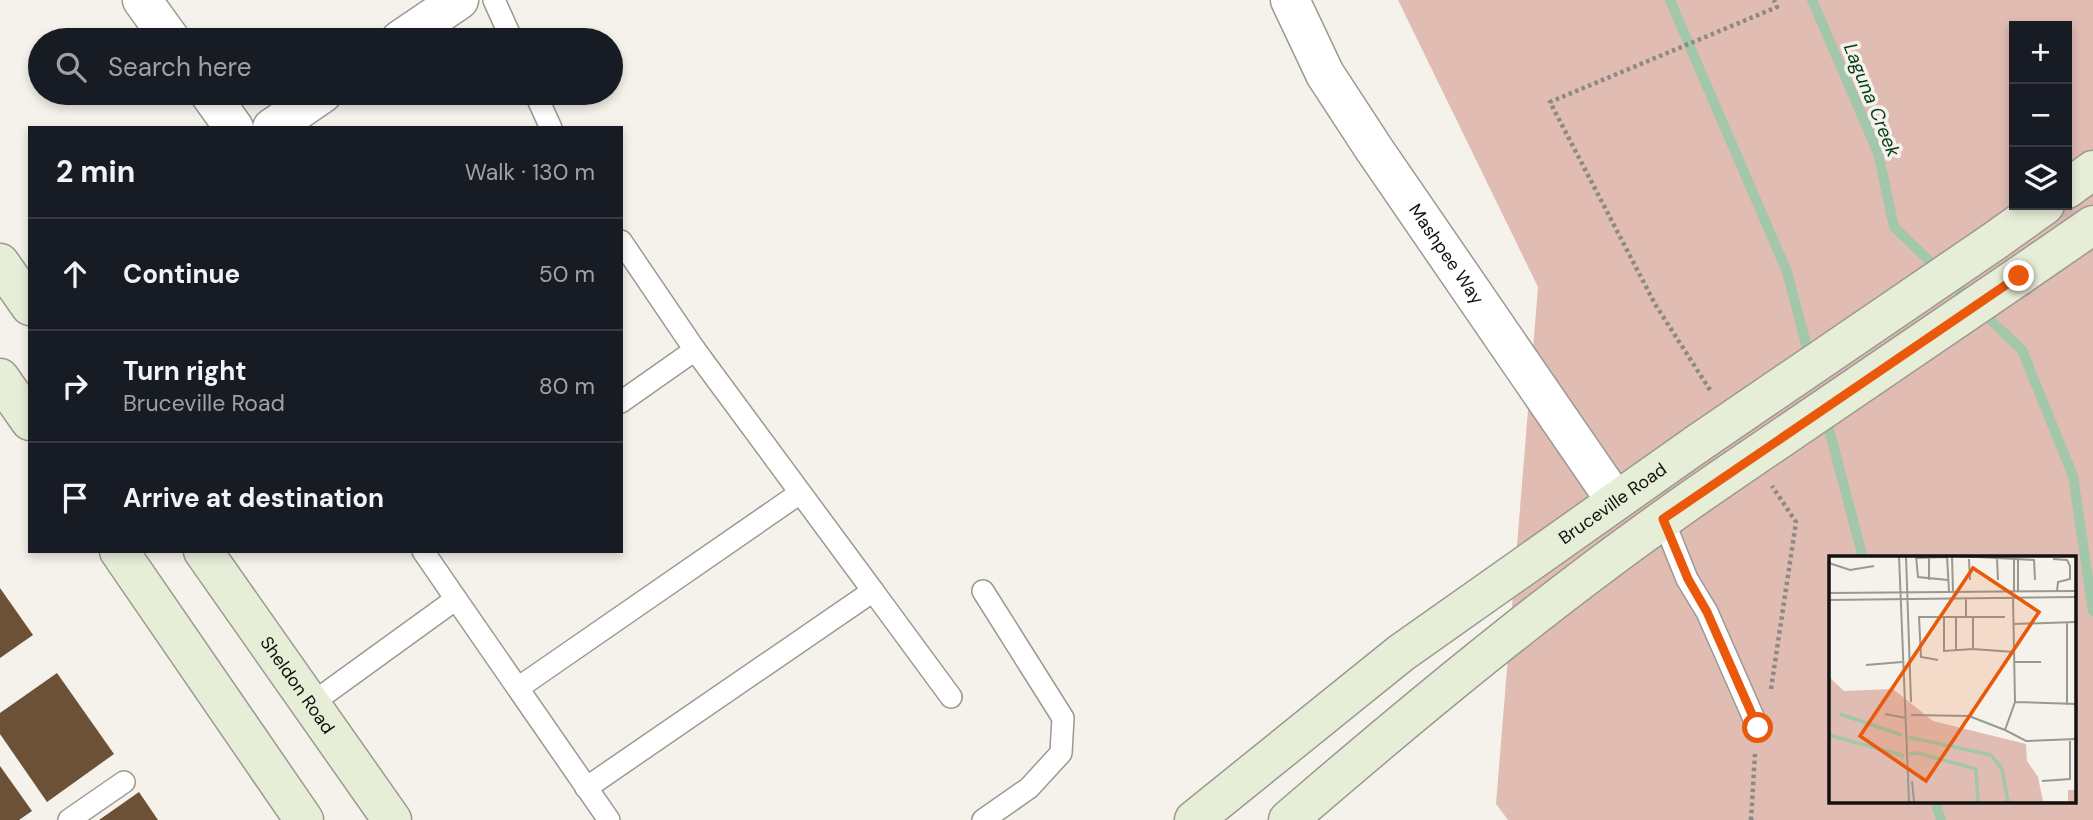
<!DOCTYPE html>
<meta charset="utf-8">
<style>
:root{--surface:#171b24;--page:#242831;--text:#f1f3f6;--muted:#9ea1a6;--line:#363941}
body{margin:0;font-family:"DM Sans",sans-serif;background:var(--page);color:var(--text)}
.controls{position:absolute;right:21px;top:21px;display:grid;overflow:hidden;border-radius:0px;box-shadow:0 4px 10px #0003}
.controls button{width:63px;height:63px;display:grid;place-items:center;padding:0;border:0;border-bottom:2px solid var(--line);background:var(--surface);color:var(--text);font:35px sans-serif}
.stop{position:absolute;width:21px;height:21px;margin:-16px;border:5px solid #ea580c;border-radius:50%;background:#fff}
.stop.end{background:#ea580c;border-color:#fff;box-shadow:0 2px 7px #0008}
.list{margin:0;padding:0;list-style:none}
h2{display:flex;justify-content:space-between;align-items:center;height:91px;margin:0;padding:0 28px;font-size:30px}
h2 small{font-size:23px;font-weight:400;color:var(--muted)}
.list li{display:grid;grid-template-columns:46px 1fr auto;gap:21px;align-items:center;box-sizing:border-box;height:112px;padding:0 28px;border-top:2px solid var(--line)}
.list b{display:block;font-size:26px;white-space:nowrap}
.list p{margin:0;font-size:23px;white-space:nowrap;color:var(--muted)}
.list em{font-size:23px;font-style:normal;color:var(--muted)}
.icon{flex:none;width:38px;height:38px;fill:none;stroke:currentColor;stroke-width:2;stroke-linecap:round;stroke-linejoin:round}
.map{position:relative;flex:none;width:2093px;height:820px;overflow:hidden}
.search{position:absolute;background:var(--surface);box-shadow:0 4px 10px #0003;left:28px;top:28px;width:595px;height:77px;display:flex;align-items:center;gap:18px;box-sizing:border-box;padding:0 24px;border-radius:38px;color:var(--muted);font-size:26px}
.panel{position:absolute;background:var(--surface);box-shadow:0 4px 10px #0003;left:28px;top:126px;width:595px;height:427px;border-radius:0px}
.map>svg:first-child{display:block}
.green{fill:#e1bcb2;fill-rule:evenodd}
.lines{fill:none;stroke-linecap:round;stroke-linejoin:round}
.stream{stroke:#a2c7ab;stroke-width:10}
.building{fill:#6d5136}
.service-casing{stroke:#9b9992;stroke-width:24}
.minor-casing{stroke:#9b9992;stroke-width:41}
.secondary-casing{stroke:#9b9992;stroke-width:41}
.path{stroke:#8b8a84;stroke-width:4.5;stroke-dasharray:3.5 3.5;stroke-linecap:butt}
.service{stroke:#fff;stroke-width:21}
.minor{stroke:#fff;stroke-width:38}
.secondary{stroke:#e7eed8;stroke-width:38}
.secondary-bridge-casing{stroke:#9b9992;stroke-width:41;stroke-linecap:butt}
.secondary-bridge{stroke:#e7eed8;stroke-width:38}
.route{stroke:#ea580c;stroke-width:9}
.labels{text-anchor:middle;dominant-baseline:central;stroke-width:7;stroke-linejoin:round;paint-order:stroke}
.street-label{font-size:18px;fill:#13120f;stroke:#f4f2ea}
.water-label{font-size:19px;font-style:italic;fill:#003e1b;stroke:#f4f2ea}
.inset-river{fill:none;stroke:#a2c7ab;stroke-width:3.5}
.inset-road{fill:none;stroke:#9a9892;stroke-width:2}
.view{fill:#e8590c;fill-opacity:0.15;stroke:#e8590c;stroke-width:3.5}
.inset-edge{fill:none;stroke:#13120f;stroke-width:3.5}
</style>
<div class="map">
<svg width="2093" height="820" viewBox="0 0 2093 820">
<rect width="100%" height="100%" fill="#f4f2ea"/>
<path class="green" d="M 1398,0 L 2093,0 L 2093,820 L 1508,820 L 1496,804 L 1538,287 ZM 2014,26 L 2067,26 L 2067,205 L 2014,205 ZM 1830,558 L 2074,558 L 2074,801 L 1830,801 Z"/>
<g class="lines">
<g class="stream">
<polyline points="1670,0 1787,272 1810,359"/>
<polyline points="1812,0 1878,153 1894,227 1970,300"/>
<polyline points="1981,311 2022,350 2073,476 2093,611"/>
<polyline points="1826,418 1863,558"/>
<polyline points="1935,801 1941,820"/>
</g>
</g>
<g class="building">
<polygon points="0,588 33,635 0,658"/>
<polygon points="57,673 114,754 47,802 0,734 0,713"/>
<polygon points="0,766 32,811 19,820 0,820"/>
<polygon points="139,792 158,820 99,820"/>
</g>
<g class="lines">
<g class="service-casing">
<g id="service">
<polyline points="494,0 512,40"/>
<polyline points="535,93 551,128"/>
<polyline points="621,241 695,350 621,402"/>
<polyline points="1663,519 1687,579 1707,612 1758,728"/>
<polyline points="873,591 951,697"/>
<polyline points="456,599 609,820"/>
<polyline points="518,688 800,493"/>
<polyline points="311,704 456,599 423,551"/>
<polyline points="586,788 873,591 695,350"/>
<polyline points="69,820 124,782"/>
<polyline points="983,820 1029,788 1061,753 1063,718 983,591"/>
</g>
</g>
<g class="minor-casing">
<g id="minor">
<polyline points="142,0 171,40"/>
<path id="s1" d="M 1290,0 L 1325,74 L 1374,149 L 1615,500"/>
<polyline points="400,40 459,0"/>
<polyline points="209,93 234,128"/>
<polyline points="272,128 323,93"/>
</g>
</g>
<g class="secondary-casing">
<g id="secondary">
<polyline points="2067,189 2093,170"/>
<polyline points="1996,240 2045,205"/>
<polyline points="0,263 30,306"/>
<polyline points="2019,276 2093,225"/>
<polyline points="0,378 30,421"/>
<polyline points="119,551 304,820"/>
<path id="s2" d="M 203,551 L 392,820"/>
<path id="s3" d="M 1194,820 L 1401,653 L 1697,444"/>
<path d="M 1288,820 C 1427,700 1569,583 1721,479"/>
</g>
</g>
<g class="path">
<polyline points="1710,390 1655,304 1550,102 1777,7 1774,0"/>
<polyline points="1771,689 1796,522 1772,486"/>
<polyline points="1751,820 1755,754"/>
</g>
<use href="#service" class="service"/>
<use href="#minor" class="minor"/>
<use href="#secondary" class="secondary"/>
<g class="secondary-bridge-casing">
<g id="secondary-bridge">
<polyline points="1697,444 1996,240"/>
<polyline points="1721,479 2019,276"/>
</g>
</g>
<use href="#secondary-bridge" class="secondary-bridge"/>
</g>
<g class="lines">
<polyline class="route" points="1758,728 1707,612 1688,579 1663,519 2019,276"/>
</g>
<g class="labels">
<g class="street-label">
<text stroke="none"><textPath href="#s1" startOffset="299">Mashpee Way</textPath></text>
<text stroke="none"><textPath href="#s3" startOffset="525">Bruceville Road</textPath></text>
<text stroke="none"><textPath href="#s2" startOffset="164">Sheldon Road</textPath></text>
</g>
<g class="water-label">
<text transform="translate(1872 100) rotate(68)">Laguna Creek</text>
</g>
</g>
<g transform="translate(1829 556)">
<rect width="247" height="247" fill="#f4f2ea"/>
<path d="M 0,121 L 15,135 L 64,133 L 104,165 L 197,188 L 198,205 L 209,221 L 214,245 L 239,245 L 239,234 L 247,234 L 247,246 L 0,246 Z" fill="#e1bcb2"/>
<path class="inset-river" d="M 11,158 L 73,179M 0,179 L 75,200M 79,181 L 162,199 L 173,213 L 179,246M 80,198 L 89,197 L 147,213 L 149,246"/>
<path class="inset-road" d="M 70,0 L 80,246M 77,0 L 82,146M 87,0 L 89,21 L 119,24M 118,0 L 120,36M 123,0 L 124,36M 129,0 L 205,4M 100,1 L 100,24M 88,2 L 119,1M 140,3 L 141,24M 168,3 L 169,24M 205,3 L 206,24M 224,3 L 238,4 L 241,10 L 241,23 L 229,26 L 228,35M 189,4 L 189,36M 0,7 L 21,14 L 45,10M 185,36 L 185,4M 0,37 L 247,35M 184,42 L 186,146 L 176,174 L 197,185 L 247,183M 137,43 L 137,61 L 176,61M 0,44 L 247,41M 115,61 L 115,95 L 144,93M 127,61 L 127,94M 144,61 L 144,93 L 185,96M 238,67 L 238,149M 185,68 L 247,66M 109,104 L 92,101 L 90,61 L 137,61M 185,106 L 212,106M 37,109 L 73,106M 186,146 L 247,148M 56,158 L 77,162M 82,159 L 140,160 L 176,174M 83,225 L 85,246M 213,225 L 241,223 L 241,185"/>
<path class="view" d="M 144,12 L 210,56 L 97,225 L 31,180 Z"/>
<rect width="247" height="247" class="inset-edge"/>
</g>
</svg>
<div class="controls">
<button>+</button>
<button>−</button>
<button><svg class="icon" aria-label="layers" viewBox="0 0 24 24"><path d="M12 4l9 5-9 5-9-5zM3 14l9 5 9-5"/></svg></button>
</div>
<div class="stop" style="left:1758px;top:728px"></div>
<div class="stop end" style="left:2019px;top:276px"></div>
<div class="search"><svg class="icon" aria-label="search" viewBox="0 0 24 24"><circle cx="10" cy="10" r="6"/><path d="M15 15l6 6"/></svg>Search here</div>
<section class="panel">
<h2>2 min<small>Walk · 130 m</small></h2>
<ul class="list">
<li><svg class="icon" aria-label="ahead" viewBox="0 0 24 24"><path d="M12 20V5M6 11l6-6 6 6"/></svg><div><b>Continue</b></div><em>50 m</em></li>
<li><svg class="icon" aria-label="right" viewBox="0 0 24 24"><path d="M7 20v-9h11M14 6l5 5-5 5"/></svg><div><b>Turn right</b><p>Bruceville Road</p></div><em>80 m</em></li>
<li><svg class="icon" aria-label="arrive" viewBox="0 0 24 24"><path d="M6 21V4h12l-3 4 3 4H6"/></svg><div><b>Arrive at destination</b></div></li>
</ul>
</section>
</div>
